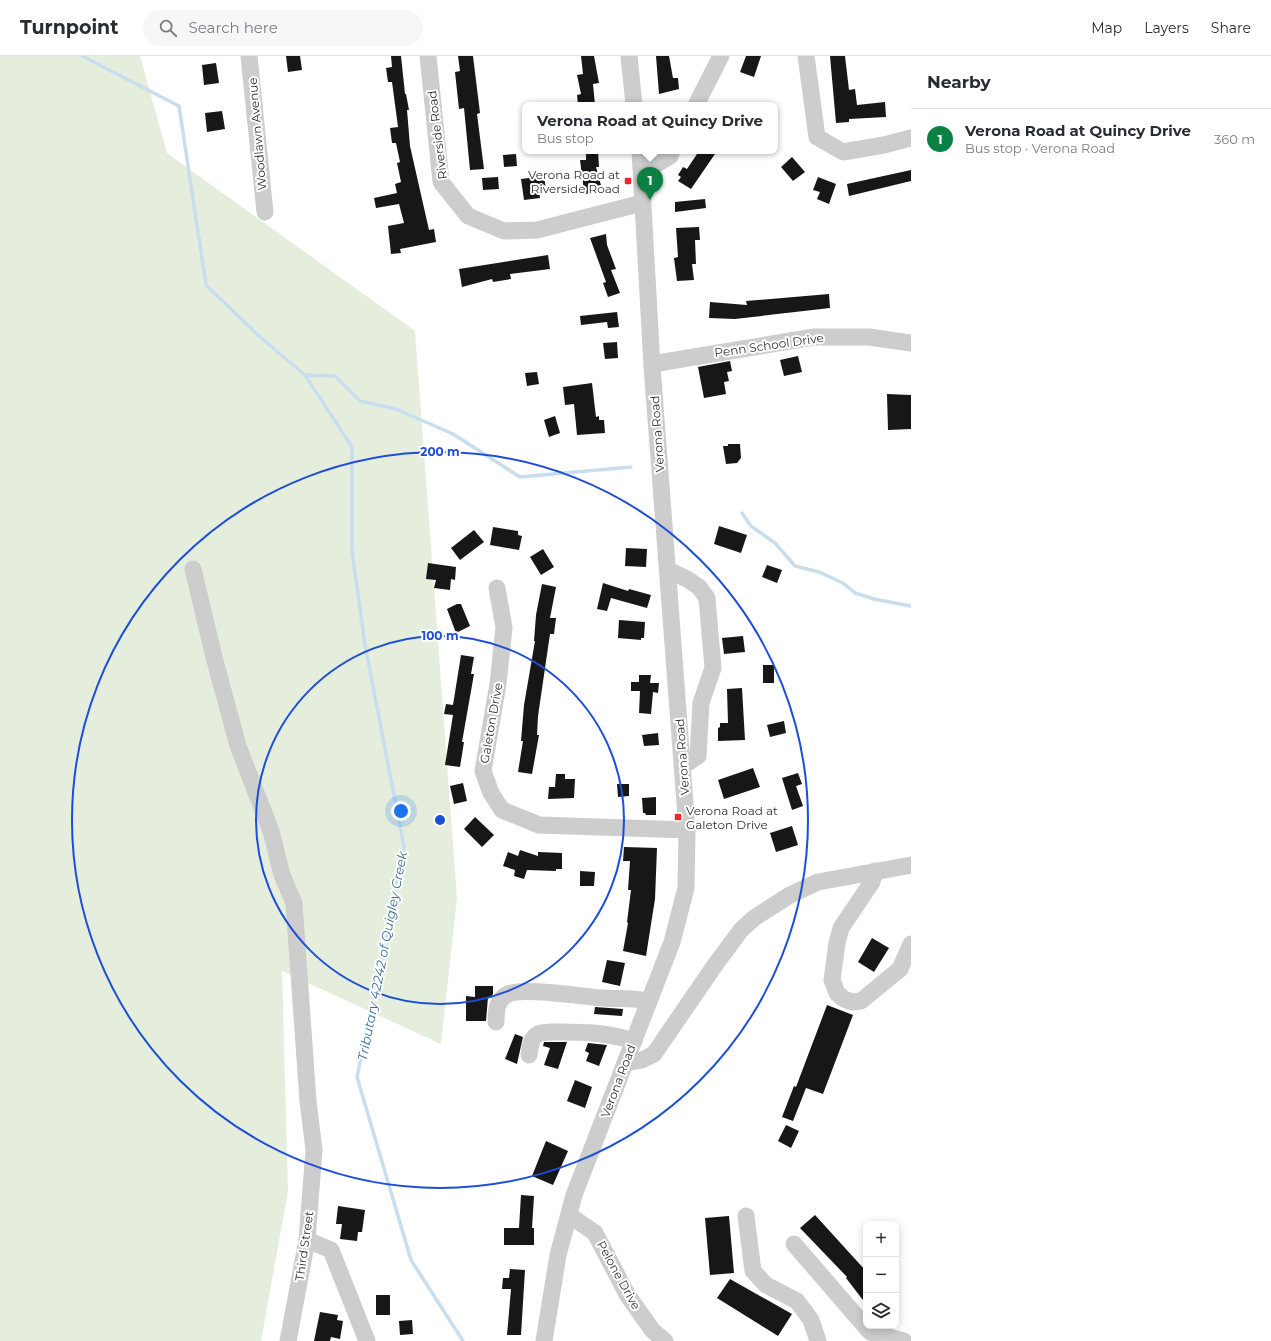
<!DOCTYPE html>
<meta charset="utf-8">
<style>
:root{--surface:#fff;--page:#f7f7f7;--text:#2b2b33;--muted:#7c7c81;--line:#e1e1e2;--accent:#0b8043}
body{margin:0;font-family:Montserrat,sans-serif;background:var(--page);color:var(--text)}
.controls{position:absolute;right:12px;bottom:12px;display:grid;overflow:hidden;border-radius:8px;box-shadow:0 2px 10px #0003}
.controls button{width:36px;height:36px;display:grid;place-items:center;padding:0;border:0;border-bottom:1px solid var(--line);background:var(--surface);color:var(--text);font:20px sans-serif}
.you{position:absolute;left:401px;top:755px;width:14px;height:14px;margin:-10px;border:3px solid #fff;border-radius:50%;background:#1a73e8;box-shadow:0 0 0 6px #1a73e833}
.badge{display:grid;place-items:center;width:26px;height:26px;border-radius:50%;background:var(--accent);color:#fff;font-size:13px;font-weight:700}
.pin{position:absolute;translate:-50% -33px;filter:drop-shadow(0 1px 2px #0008)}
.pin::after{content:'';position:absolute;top:21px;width:14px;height:12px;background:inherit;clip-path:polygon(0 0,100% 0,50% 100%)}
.popup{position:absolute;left:522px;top:46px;width:256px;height:52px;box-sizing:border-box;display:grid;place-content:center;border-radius:8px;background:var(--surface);filter:drop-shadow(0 1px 3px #0005);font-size:13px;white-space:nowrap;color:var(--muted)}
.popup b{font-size:15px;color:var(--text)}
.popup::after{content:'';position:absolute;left:50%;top:100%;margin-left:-8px;border:8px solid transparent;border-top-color:var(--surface)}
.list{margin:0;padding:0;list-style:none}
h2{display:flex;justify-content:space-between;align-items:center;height:52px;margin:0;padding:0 16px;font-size:17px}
h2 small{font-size:13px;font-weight:400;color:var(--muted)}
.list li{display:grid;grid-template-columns:26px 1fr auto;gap:12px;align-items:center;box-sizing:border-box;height:60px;padding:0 16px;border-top:1px solid var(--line)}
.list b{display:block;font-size:15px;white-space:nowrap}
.list p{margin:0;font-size:13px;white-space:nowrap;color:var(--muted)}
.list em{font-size:13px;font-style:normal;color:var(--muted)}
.icon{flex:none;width:22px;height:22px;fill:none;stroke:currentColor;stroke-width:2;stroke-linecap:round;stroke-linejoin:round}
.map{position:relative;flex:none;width:911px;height:1285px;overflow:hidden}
header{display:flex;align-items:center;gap:24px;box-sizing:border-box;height:56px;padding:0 20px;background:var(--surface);border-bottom:1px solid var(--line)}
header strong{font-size:19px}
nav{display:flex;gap:22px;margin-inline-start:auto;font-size:14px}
.search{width:280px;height:36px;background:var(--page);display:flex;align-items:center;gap:10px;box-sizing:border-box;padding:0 14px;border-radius:22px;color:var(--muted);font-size:15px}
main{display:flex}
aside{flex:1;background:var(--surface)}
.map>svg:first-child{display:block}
.green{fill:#e5eedd}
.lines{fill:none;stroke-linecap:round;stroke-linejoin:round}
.stream{stroke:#c8deef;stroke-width:3.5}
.building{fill:#171717}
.minor{stroke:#cdcdcd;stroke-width:17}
.ring{fill:none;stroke:#1d4ed8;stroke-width:2}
.poi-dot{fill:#f22630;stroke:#fff;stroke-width:1.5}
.labels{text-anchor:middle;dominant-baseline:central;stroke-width:4;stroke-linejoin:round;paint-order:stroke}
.street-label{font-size:12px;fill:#303030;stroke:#fff}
.poi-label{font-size:12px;fill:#303030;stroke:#fff;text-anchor:end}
.water-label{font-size:13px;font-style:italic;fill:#377099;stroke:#fff}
.centre{fill:#1d4ed8;stroke:#fff;stroke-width:2}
.ring-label{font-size:12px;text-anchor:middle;font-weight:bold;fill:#1d4ed8;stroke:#fff;stroke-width:4;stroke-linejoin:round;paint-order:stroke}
</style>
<header>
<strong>Turnpoint</strong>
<div class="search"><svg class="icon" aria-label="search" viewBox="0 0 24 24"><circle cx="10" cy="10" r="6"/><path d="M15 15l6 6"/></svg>Search here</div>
<nav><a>Map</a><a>Layers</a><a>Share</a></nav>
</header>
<main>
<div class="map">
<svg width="911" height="1285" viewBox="0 0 911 1285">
<rect width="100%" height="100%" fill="#fff"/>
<polygon class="green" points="0,0 140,0 167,97 415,275 457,842 441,988 282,915 288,1135 261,1285 0,1285"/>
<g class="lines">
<g class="stream">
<polyline points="82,0 179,50 206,229 260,281 305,319 352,391 352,495 365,589 404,791 357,1021 411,1204 463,1285"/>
<polyline points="305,319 335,320 360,345 396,353 453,378 520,421 631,411"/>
<polyline points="742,457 751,470 775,487 795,510 819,516 843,527 855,537 874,543 911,550"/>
</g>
</g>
<g class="building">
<polygon points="286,0 300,0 302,14 288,16"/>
<polygon points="391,0 401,0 405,38 406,38 409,54 407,54 410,90 429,174 434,173 436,186 400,193 401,197 391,198 388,170 404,167 399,148 376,152 374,142 397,137 395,128 401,126 397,107 400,106 396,87 392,87 390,72 398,71 392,26 388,26 386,12 392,11"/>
<polygon points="458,0 473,0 480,57 477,58 484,113 470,114 464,52 459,53 455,16 460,15"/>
<polygon points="581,0 594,0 599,27 593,28 595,49 578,49 577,39 581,38 577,19 583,18"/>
<polygon points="656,0 669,0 673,22 678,22 679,33 659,38"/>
<polygon points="746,0 761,0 754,21 740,16"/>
<polygon points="830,0 845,0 849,34 855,33 857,49 885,46 886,61 849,63 849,66 836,67"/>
<polygon points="216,7 219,27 204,29 202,9"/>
<polygon points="222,55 225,73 207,76 205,57"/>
<polygon points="598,95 599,111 596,111 602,133 586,138 585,134 584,135 580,104 586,104 586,96"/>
<polygon points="699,95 717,95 691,133 678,125 681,121 678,119 683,111 687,113"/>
<polygon points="516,98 517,110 504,111 503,99"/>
<polygon points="792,101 805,116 793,125 781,111"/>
<polygon points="911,114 911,125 849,140 847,128"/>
<polygon points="544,120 546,134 539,135 540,142 524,144 521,123"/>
<polygon points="498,121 499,133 483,134 482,122"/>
<polygon points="818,121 836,128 829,148 817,143 820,136 813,134"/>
<polygon points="705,143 706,152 675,156 675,146"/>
<polygon points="699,171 700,184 695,184 696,208 692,208 694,224 677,225 674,202 678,201 676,172"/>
<polygon points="606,178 607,189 616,213 611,214 620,237 608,241 603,227 606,226 590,182"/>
<polygon points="548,199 550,213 510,218 511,223 493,226 492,223 462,231 459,213"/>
<polygon points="829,238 830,252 735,263 709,262 710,246 747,249 746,245"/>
<polygon points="617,256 619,271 608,272 607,266 581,269 580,260"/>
<polygon points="617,286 618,302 605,303 603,287"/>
<polygon points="798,300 802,316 784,320 780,304"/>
<polygon points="730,305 732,315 727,316 729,325 724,326 726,338 704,342 698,311"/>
<polygon points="537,316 539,328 527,330 525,317"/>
<polygon points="592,327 596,361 599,360 599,364 604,364 605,377 577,379 574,348 565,349 563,331"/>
<polygon points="887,338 911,339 911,373 888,374"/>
<polygon points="555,360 560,377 549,381 544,364"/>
<polygon points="728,388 740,388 741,402 737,407 726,408 723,390 728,390"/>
<polygon points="719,470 747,479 741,497 714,488"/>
<polygon points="493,471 518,475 518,479 522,480 519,494 490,489"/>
<polygon points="474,474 484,486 460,504 451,492"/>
<polygon points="626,492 647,493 646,511 625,510"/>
<polygon points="543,493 554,511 541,519 530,501"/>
<polygon points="428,507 456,511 455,524 451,523 450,534 434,532 436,524 426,523"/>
<polygon points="767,509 782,514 777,527 762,521"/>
<polygon points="603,527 628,535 629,533 651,539 647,552 611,542 607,555 597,553"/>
<polygon points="542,528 556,531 550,562 556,562 554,578 550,578 538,660 537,679 539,679 532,718 518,716 523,685 521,685 524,649 535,585 534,585 536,559"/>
<polygon points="457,548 461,548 470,570 456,577 447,553"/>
<polygon points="619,564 645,566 644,582 641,582 641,584 618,582"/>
<polygon points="743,580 745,596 724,598 722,582"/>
<polygon points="461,599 474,601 471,618 474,618 462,686 464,686 460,711 445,709 453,659 444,658 446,648 453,649"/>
<rect x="763" y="609" width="11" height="18"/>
<polygon points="639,619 651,619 650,627 659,627 658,637 653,636 651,658 639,657 640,635 631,635 631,626 639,626"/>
<polygon points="742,632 745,684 718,685 718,672 720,671 720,667 728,667 727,633"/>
<polygon points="784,665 786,677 770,681 767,669"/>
<polygon points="658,677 659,689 644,690 642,679"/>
<polygon points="753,712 760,731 724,743 718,724"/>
<polygon points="798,717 802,728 796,730 803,750 792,754 782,722"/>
<polygon points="556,718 565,718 565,723 575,723 574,742 548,743 549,731 555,731"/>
<polygon points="463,727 467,745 454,748 450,730"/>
<polygon points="617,728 629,728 629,740 618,741"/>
<polygon points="656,741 656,759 646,759 645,757 643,757 642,742"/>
<polygon points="475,761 494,779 482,791 464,773"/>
<polygon points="792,770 798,789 776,796 770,777"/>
<polygon points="624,791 657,792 655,843 646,900 623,895 628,867 627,866 631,834 628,834 630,805 623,805"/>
<polygon points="520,794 538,800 538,796 562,797 562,813 556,813 556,815 527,814 524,823 514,820 515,814 503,810 508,796 518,800"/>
<polygon points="580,815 595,816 594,830 580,830"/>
<polygon points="872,882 889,892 874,916 858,906"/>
<polygon points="607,904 625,907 620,930 602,926"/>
<polygon points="475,930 493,930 493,938 491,941 488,941 486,965 466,965 466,940 475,941"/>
<polygon points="827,949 853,959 823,1038 806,1032 793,1065 782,1061 794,1030 796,1031"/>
<polygon points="595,951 623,953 622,960 594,958"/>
<polygon points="515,978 523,981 517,1008 505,1003"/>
<polygon points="544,986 567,986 558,1013 544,1009 550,992 543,990"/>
<polygon points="588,987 607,989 599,1010 586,1005 589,997 585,995"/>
<polygon points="575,1024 592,1031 585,1052 567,1045"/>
<polygon points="786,1069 799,1075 791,1092 778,1085"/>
<polygon points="546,1085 568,1095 553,1129 532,1120"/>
<polygon points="521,1139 534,1140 532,1172 534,1172 534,1189 504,1189 504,1172 519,1172"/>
<polygon points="338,1150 365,1154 362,1176 358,1176 357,1185 340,1183 342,1168 336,1168"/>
<polygon points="815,1159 866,1215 866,1248 846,1222 847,1221 800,1172"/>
<polygon points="729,1160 734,1217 710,1219 705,1162"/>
<polygon points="510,1213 525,1214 521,1279 507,1279 511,1233 502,1233 503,1222 509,1222"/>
<polygon points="730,1223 792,1258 778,1280 717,1242"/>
<rect x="376" y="1239" width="14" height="20"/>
<polygon points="320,1256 338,1259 337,1264 343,1265 340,1283 331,1281 330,1285 314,1285"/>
<polygon points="412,1264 413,1278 400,1279 399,1265"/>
</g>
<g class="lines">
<g class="minor">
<polyline points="249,0 265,156"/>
<polyline points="428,0 441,126 468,160 504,175 537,174 642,147"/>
<polyline points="629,0 634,49"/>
<polyline points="806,0 817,81 843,96 884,89 911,82"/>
<polyline points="696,49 721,0"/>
<polyline points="642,117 670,100 672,95"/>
<polyline points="652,308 814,281 869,281 911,287"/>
<polyline points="193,513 214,601 238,690 271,775 282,819 294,847 308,1045 314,1094 307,1184 288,1285"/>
<polyline points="668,514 687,523 699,531 707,542 713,612 701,647 698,700 683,710"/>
<polyline points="497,532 504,572 498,628 483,715 491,737 502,754 539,769 687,774"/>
<polyline points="875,815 872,826 841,872 837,887 832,924 837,937 844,943 852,946 861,945 900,913 911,888"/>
<path d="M 496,966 C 496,957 496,945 506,939 C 520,930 584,941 603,942 C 619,943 634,942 649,945"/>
<path d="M 529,999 C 530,992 531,981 538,978 C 545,975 553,976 560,976 C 586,976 609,977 634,985"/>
<polyline points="625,1007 642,1004 654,998 715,909 741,874 754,862 790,839 818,826 911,809"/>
<polyline points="569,1159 595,1177 628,1240 653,1275 665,1285"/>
<polyline points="746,1160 753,1215 766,1229 797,1245 811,1264 818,1285"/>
<polyline points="307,1184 331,1194 367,1285"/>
<polyline points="794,1188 870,1276 904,1285"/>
<polyline points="544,1285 558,1199 574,1139 672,886 686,832 687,774 652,310 640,95"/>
</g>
</g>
<g class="ring">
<circle cx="440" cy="764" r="184"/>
<circle cx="440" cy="764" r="368"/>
</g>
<g class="poi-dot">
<rect x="624" y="121" width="8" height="8" rx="2"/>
<rect x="674" y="757" width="8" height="8" rx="2"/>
</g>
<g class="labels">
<g class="street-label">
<text transform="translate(257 78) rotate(-95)">Woodlawn Avenue</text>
<text transform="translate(437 79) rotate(-97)">Riverside Road</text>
<text transform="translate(769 289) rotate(-8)">Penn School Drive</text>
<text transform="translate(657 378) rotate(-94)">Verona Road</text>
<text transform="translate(491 667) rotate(-80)">Galeton Drive</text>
<text transform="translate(682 701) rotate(-94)">Verona Road</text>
<text transform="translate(618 1025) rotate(-69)">Verona Road</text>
<text transform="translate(304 1190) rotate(-82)">Third Street</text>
<text transform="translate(619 1219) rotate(61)">Pelone Drive</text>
</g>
<g class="poi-label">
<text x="620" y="118">Verona Road at<tspan x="620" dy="14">Riverside Road</tspan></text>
<text x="686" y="754" text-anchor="start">Verona Road at<tspan x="686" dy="14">Galeton Drive</tspan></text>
</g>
<g class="water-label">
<text transform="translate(382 900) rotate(-79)">Tributary 42242 of Quigley Creek</text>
</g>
</g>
<circle cx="440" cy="764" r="6" class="centre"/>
<g class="ring-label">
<text x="440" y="400">200 m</text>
<text x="440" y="584">100 m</text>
</g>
</svg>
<div class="controls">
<button>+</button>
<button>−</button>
<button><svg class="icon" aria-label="layers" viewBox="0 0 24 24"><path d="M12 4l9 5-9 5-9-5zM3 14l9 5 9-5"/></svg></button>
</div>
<div class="you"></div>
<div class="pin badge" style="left:650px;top:144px">1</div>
<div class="popup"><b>Verona Road at Quincy Drive</b>Bus stop</div>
</div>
<aside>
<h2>Nearby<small></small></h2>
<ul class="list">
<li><span class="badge">1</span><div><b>Verona Road at Quincy Drive</b><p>Bus stop · Verona Road</p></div><em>360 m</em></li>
</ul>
</aside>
</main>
